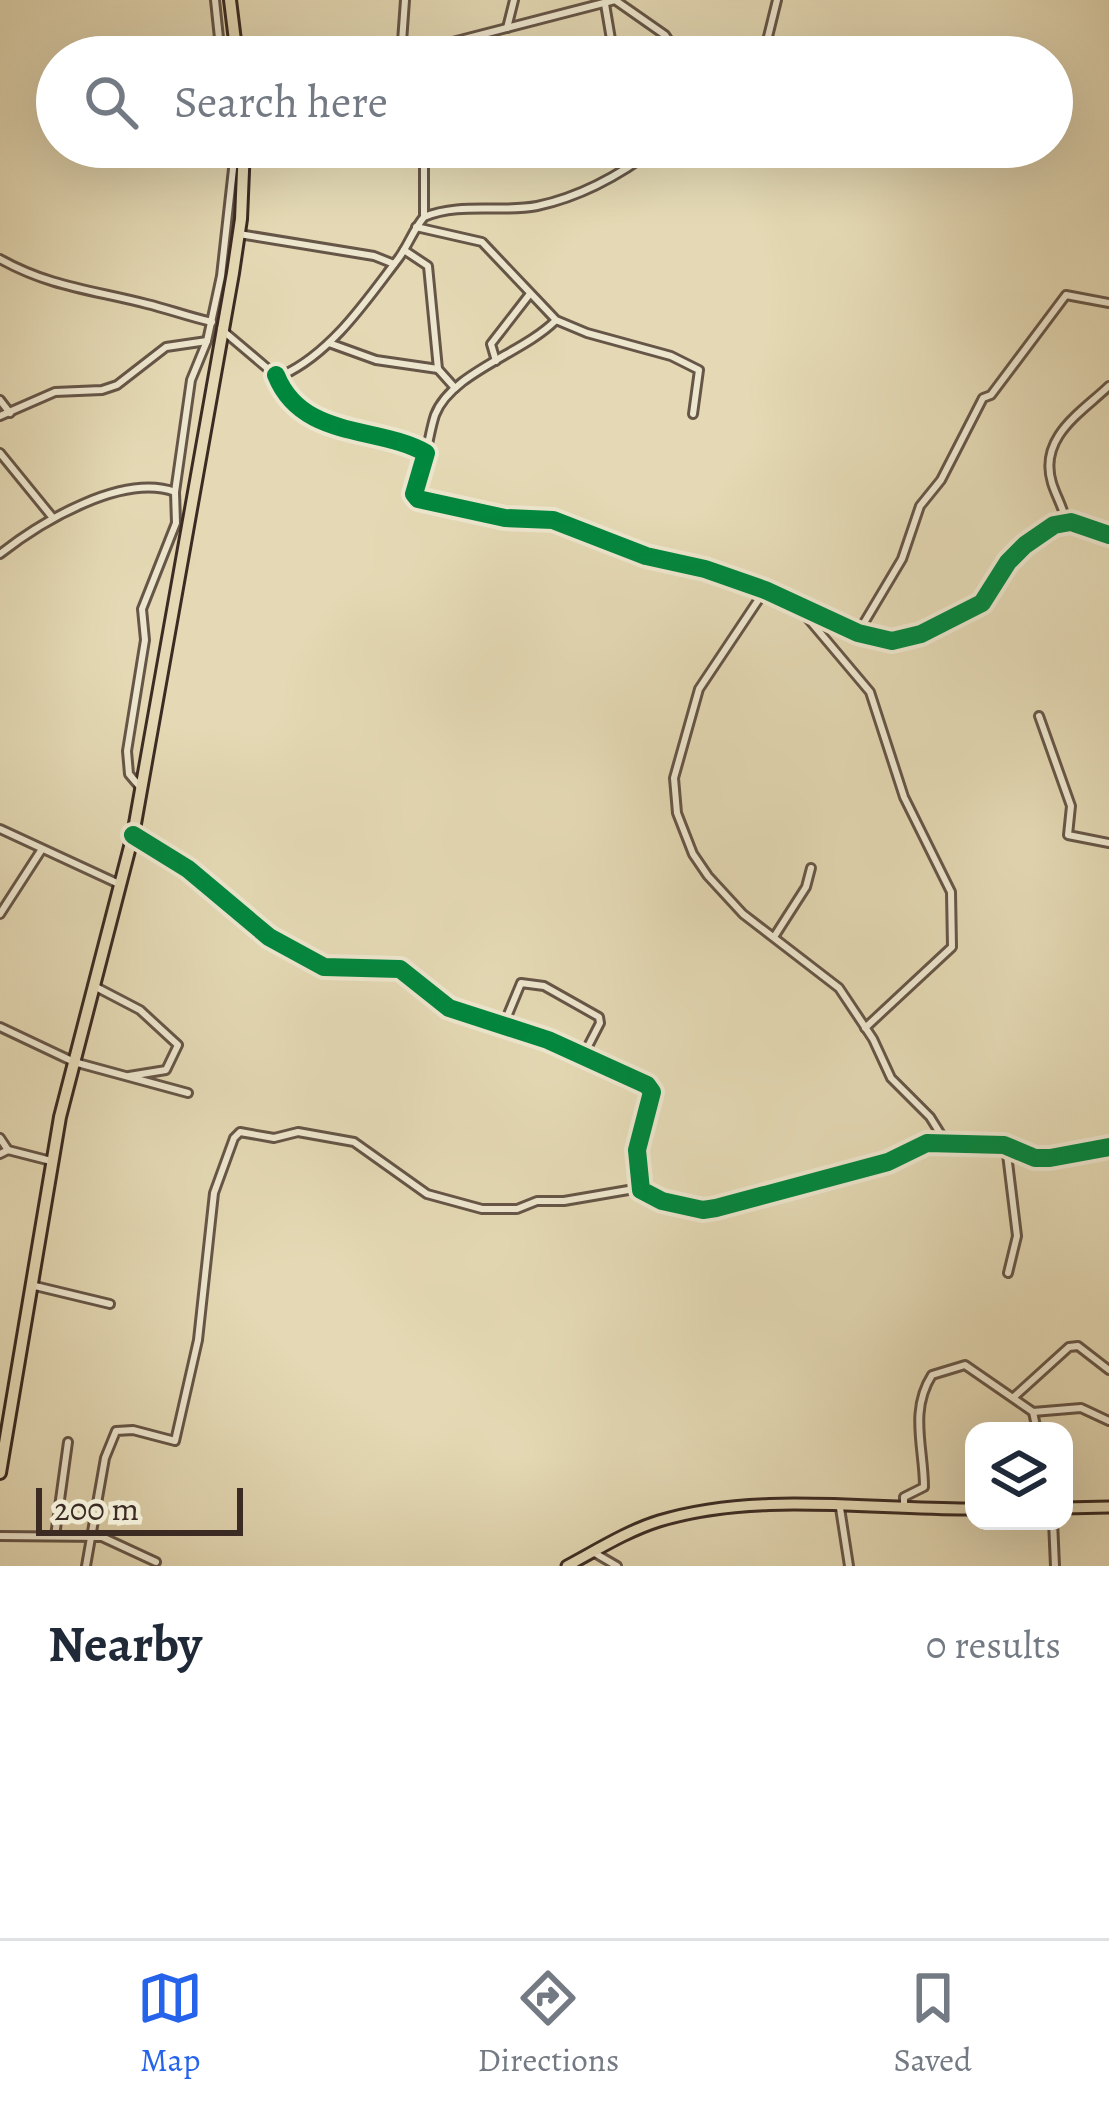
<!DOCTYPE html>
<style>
:root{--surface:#fff;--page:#f6f6f7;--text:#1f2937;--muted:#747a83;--line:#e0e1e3;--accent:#2563eb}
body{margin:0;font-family:Alegreya,serif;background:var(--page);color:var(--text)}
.controls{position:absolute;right:36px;bottom:36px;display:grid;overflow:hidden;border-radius:24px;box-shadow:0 12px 48px #0002}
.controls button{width:108px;height:108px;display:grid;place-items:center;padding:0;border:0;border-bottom:3px solid var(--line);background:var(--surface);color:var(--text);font:60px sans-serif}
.scale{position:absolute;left:36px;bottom:30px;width:207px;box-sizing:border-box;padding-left:12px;border:6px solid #3c2b23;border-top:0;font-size:33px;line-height:42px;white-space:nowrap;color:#3c2b23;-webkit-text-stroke:9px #ede6ce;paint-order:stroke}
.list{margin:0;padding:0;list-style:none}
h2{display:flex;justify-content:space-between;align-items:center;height:156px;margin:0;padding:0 48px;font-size:51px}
h2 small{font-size:39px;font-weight:400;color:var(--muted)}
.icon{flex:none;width:66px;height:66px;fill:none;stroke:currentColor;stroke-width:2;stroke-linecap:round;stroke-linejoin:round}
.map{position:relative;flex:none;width:1109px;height:1566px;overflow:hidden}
.search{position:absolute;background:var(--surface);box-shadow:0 12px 48px #0002;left:36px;right:36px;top:36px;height:132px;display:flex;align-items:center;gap:30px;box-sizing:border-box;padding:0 42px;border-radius:66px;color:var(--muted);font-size:45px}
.sheet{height:372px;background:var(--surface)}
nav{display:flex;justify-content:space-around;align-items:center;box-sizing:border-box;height:168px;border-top:3px solid var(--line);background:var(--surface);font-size:33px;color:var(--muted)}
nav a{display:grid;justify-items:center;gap:6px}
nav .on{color:var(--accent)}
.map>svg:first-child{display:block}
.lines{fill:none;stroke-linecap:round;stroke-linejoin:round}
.minor-casing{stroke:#665647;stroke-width:12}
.major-casing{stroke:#3c2b23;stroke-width:15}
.highway-casing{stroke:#3c2b23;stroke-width:16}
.minor{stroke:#ede6ce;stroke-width:6}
.major{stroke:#e4d9b4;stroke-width:9}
.highway{stroke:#e4d9b4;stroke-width:10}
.cycleway-casing{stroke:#ede6ce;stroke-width:26}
.cycleway{stroke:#00873e;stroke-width:18}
</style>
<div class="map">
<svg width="1109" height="1566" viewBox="0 0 1109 1566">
<rect width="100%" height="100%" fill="#e4d9b4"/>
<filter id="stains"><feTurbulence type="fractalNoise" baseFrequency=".00167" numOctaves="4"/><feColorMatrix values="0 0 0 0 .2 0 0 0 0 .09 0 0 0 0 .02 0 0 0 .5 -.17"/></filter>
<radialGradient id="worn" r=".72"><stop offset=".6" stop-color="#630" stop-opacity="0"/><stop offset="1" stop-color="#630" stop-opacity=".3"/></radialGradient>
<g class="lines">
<g class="minor-casing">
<g id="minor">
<polyline points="215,0 221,57"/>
<polyline points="605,4 614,57"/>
<polyline points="507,28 514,0"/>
<polyline points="401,48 437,46 615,0 665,35 680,57"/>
<polyline points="395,57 402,42 405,0"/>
<polyline points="763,57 777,0"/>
<polyline points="627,147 637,161"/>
<polyline points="424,215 424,147"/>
<polyline points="416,227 482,242 556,320 587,333 671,356 699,370 693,414"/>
<polyline points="239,234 374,256 394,264"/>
<polyline points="404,250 428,266 438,369 455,388"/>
<path d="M 0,259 C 50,287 93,290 147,304 C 168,309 189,317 212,322"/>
<path d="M 221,329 L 267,368 L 283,375 C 332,352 366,301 398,259 C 408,246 413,230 424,217 C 460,202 500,213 537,206 C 580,197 623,173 657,147"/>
<polyline points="329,343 376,360 438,369"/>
<polyline points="496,361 491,344 529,295"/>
<path d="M 276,375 C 302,440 377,425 426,453 L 414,494 L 418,499 L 505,518 L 553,520 L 646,556 L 705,569 L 765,590 L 858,633 L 892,641 L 921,634 L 982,603 L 1008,562 L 1025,545 L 1054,525 L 1071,522 L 1109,535"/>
<polyline points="0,400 10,413"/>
<polyline points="0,416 55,392 102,390 117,385 166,347 207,341"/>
<polyline points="0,453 53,518"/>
<path d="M 426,453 C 429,441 431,427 435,415 C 451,373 523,353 555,321"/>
<path d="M 1066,521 C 1063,507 1056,496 1052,483 C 1038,437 1082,412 1109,386"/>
<path d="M 0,554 C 42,521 123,473 175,492"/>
<polyline points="765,590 699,689 674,778 677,813 693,854 708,876 743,914 839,988 873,1039 891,1078 930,1117 945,1141"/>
<polyline points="800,609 870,692 904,797 951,892 952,947 865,1028"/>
<polyline points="858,633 902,559 920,506 941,480 983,398 991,395 1066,295 1109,303"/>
<polyline points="1039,716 1071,806 1068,835 1109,843"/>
<polyline points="140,787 129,774 127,751 145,640 142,609 176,523 175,492 191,380 207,341 221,276 233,169 231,147"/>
<polyline points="0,829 119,884"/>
<polyline points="133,835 188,869 269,937 324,967 400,969 449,1008 548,1040 647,1085 652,1092 637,1150 641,1190 662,1201 703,1210 716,1208 888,1162 927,1143 1004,1145 1035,1158 1050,1158 1109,1147"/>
<polyline points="0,914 42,849"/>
<polyline points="774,937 806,887 811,868"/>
<polyline points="94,986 140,1010 178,1045 166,1070 129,1076"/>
<polyline points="504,1024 521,983 544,986 599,1017 600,1023 583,1056"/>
<polyline points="0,1027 74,1062 188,1093"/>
<polyline points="0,1138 8,1150"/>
<polyline points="1006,1146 1017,1236 1008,1273"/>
<polyline points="0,1154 8,1150 51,1161"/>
<polyline points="31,1285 110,1304"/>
<polyline points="1015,1396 1069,1347 1078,1346 1109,1370"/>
<polyline points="1033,1412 1037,1431"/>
<path d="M 904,1506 L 904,1497 L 924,1487 C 924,1448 909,1411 932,1375 L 965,1365 L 1033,1412 L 1081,1408 L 1109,1421"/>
<polyline points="840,1508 849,1566"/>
<polyline points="1053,1521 1055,1566"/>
<polyline points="0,1536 102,1537 156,1562"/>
<polyline points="55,1536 68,1442"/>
<polyline points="593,1552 617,1566"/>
<polyline points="86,1566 105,1458 116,1431 133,1430 175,1441 198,1340 214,1193 234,1138 240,1132 274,1138 298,1132 354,1142 427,1194 482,1209 517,1209 537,1201 564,1201 640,1188"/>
</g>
</g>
<g class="major-casing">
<g id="major">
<polyline points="1064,1508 1109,1507"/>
<path d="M 567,1566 C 597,1550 627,1531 659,1521 C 758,1491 872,1510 974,1509"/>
</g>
</g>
<g class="highway-casing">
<g id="highway">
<polyline points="230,0 237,57"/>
<polyline points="0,1473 60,1117 133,835 233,273 241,219 244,147"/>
</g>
</g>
<use href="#minor" class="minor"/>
<use href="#major" class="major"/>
<use href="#highway" class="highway"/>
<g class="cycleway-casing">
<g id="cycleway">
<path d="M 276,375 C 302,440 377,425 426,453 L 414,494 L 418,499 L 505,518 L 553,520 L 646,556 L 705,569 L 765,590 L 858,633 L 892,641 L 921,634 L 982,603 L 1008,562 L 1025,545 L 1054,525 L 1071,522 L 1109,535"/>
<polyline points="133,835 188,869 269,937 324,967 400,969 449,1008 548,1040 647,1085 652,1092 637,1150 641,1190 662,1201 703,1210 716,1208 888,1162 927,1143 1004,1145 1035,1158 1050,1158 1109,1147"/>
</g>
</g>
<use href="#cycleway" class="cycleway"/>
</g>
<rect width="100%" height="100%" filter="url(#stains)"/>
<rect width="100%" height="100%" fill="url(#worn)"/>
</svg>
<div class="controls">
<button><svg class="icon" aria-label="layers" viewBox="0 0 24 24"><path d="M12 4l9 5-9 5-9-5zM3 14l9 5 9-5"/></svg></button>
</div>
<div class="scale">200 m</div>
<div class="search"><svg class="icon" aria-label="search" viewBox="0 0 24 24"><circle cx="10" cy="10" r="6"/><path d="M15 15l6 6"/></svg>Search here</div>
</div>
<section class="sheet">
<h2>Nearby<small>0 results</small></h2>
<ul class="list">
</ul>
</section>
<nav>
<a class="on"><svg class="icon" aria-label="map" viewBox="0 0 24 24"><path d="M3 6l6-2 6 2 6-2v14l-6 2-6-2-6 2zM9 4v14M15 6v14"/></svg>Map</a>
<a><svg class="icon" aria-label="directions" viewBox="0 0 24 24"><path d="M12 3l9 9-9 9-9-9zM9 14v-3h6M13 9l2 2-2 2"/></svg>Directions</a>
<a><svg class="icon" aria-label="saved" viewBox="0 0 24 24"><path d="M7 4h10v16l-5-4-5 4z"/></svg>Saved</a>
</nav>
